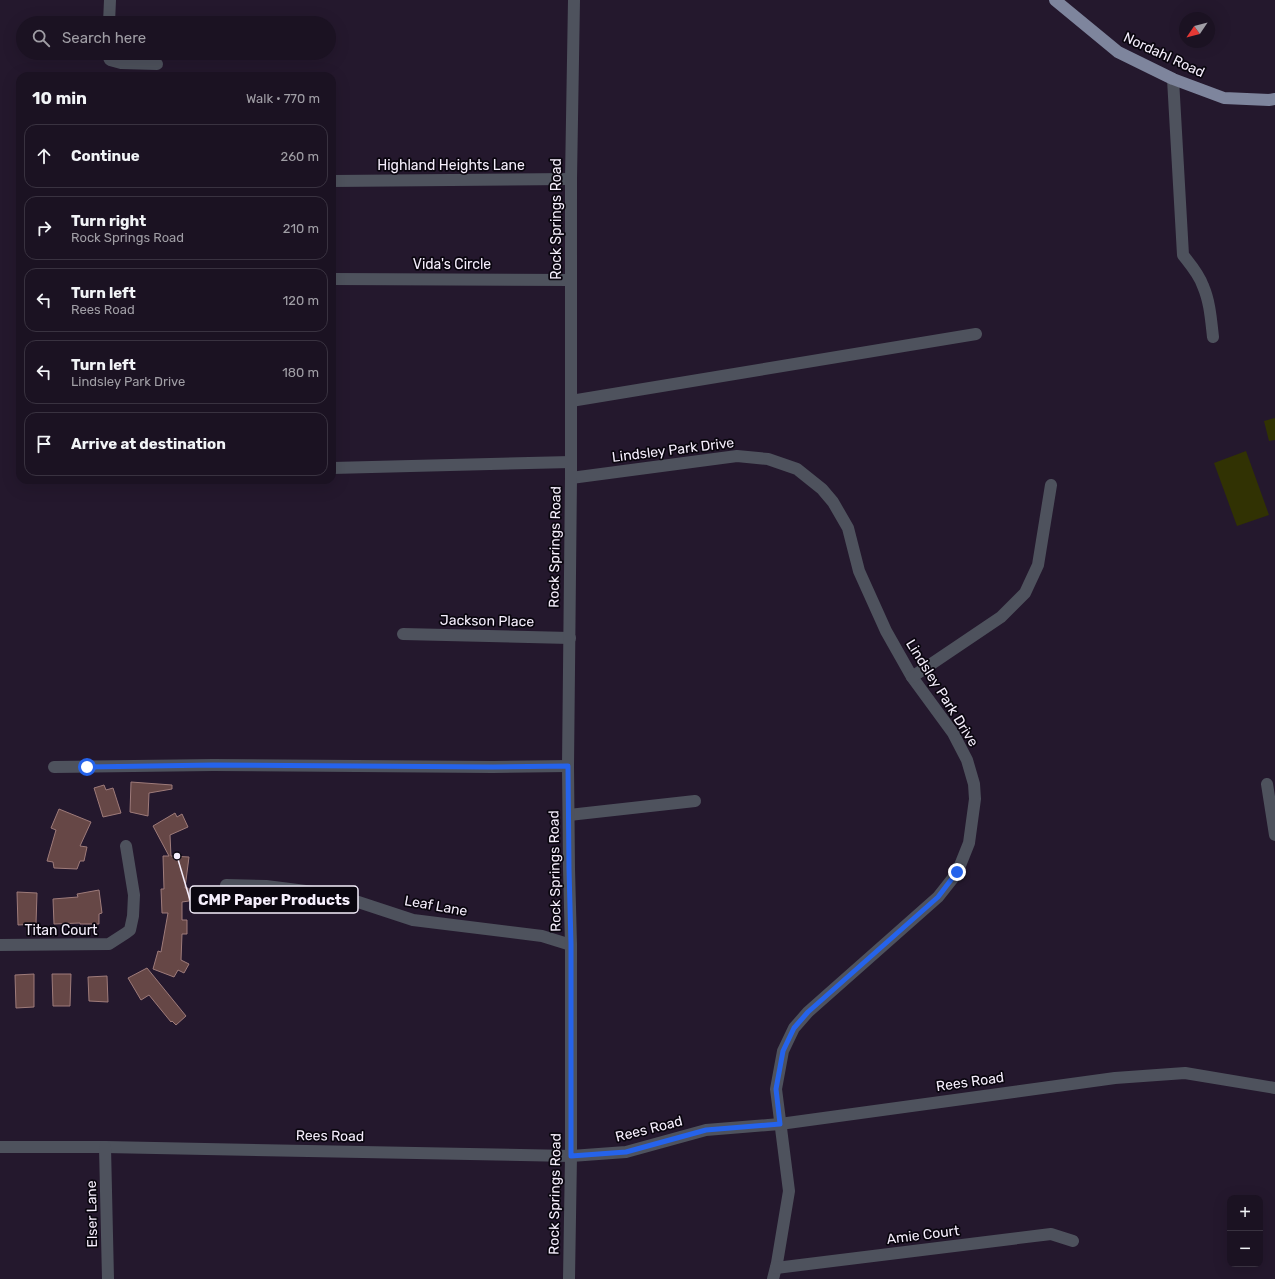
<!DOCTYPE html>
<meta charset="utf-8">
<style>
:root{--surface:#1b1222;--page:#241b2a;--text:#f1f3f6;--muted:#a09ea5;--line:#393240}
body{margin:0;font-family:Rubik,sans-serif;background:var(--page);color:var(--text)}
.controls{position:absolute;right:12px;bottom:12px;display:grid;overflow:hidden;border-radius:8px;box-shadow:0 4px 16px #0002}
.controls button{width:36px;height:36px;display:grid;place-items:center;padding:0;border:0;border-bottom:1px solid var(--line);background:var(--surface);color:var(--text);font:20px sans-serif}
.compass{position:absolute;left:1179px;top:12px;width:36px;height:36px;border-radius:50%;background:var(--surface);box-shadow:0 4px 16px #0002;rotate:235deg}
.stop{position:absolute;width:12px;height:12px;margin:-9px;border:3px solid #2563eb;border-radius:50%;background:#fff}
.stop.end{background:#2563eb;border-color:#fff;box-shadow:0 1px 4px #0008}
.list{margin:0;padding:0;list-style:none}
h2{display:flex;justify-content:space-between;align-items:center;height:52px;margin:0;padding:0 16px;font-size:17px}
h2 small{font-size:13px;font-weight:400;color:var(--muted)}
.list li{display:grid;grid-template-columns:26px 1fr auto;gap:12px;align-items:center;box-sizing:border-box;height:64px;margin:0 8px 8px;padding:0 8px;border:1px solid var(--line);border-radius:12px}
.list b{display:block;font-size:15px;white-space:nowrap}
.list p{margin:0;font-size:13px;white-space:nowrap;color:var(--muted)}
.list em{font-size:13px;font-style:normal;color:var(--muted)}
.icon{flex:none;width:22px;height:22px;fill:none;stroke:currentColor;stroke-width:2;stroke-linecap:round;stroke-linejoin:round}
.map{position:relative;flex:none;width:1275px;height:1279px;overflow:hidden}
.search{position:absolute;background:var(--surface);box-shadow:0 4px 16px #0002;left:16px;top:16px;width:320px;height:44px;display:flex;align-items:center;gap:10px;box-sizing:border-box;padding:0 14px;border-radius:22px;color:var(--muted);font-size:15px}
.panel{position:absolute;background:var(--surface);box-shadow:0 4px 16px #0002;left:16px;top:72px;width:320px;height:412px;border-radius:12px}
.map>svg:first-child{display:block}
.green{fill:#313203}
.building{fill:#664746;stroke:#9e7b7a}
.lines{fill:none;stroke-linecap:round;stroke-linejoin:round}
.minor{stroke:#4e525d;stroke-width:12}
.major{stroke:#7e859d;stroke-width:12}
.route{stroke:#2563eb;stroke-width:5}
.labels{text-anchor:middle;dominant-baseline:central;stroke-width:3.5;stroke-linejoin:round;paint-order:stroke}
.street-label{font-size:14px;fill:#f5eefc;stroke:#0a060f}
.leader{fill:none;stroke:#f5eefc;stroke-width:1.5}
.callout-dot{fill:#f5eefc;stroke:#0a060f;stroke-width:1.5}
.callout{fill:#0a060f;stroke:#f5eefc;stroke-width:1.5}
.callout-label{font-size:15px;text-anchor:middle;font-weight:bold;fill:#f5eefc}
</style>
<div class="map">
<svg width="1275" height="1279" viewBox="0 0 1275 1279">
<rect width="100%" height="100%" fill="#24182d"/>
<g class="green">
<polygon points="1275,418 1275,440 1269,441 1264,421"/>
<polygon points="1246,451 1269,515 1237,526 1214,463"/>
</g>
<g class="building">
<polygon points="131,782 172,785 172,789 149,793 148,816 130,812"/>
<polygon points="104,785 106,790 113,788 121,813 103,817 94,788"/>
<polygon points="59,809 91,822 80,846 87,847 84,861 80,861 77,869 54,868 53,862 47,861 56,830 51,828"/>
<polygon points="175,813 177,817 182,814 188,827 170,835 171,856 189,857 185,888 188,888 189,901 182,902 182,920 187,920 187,934 182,934 181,960 189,964 184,973 178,970 174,977 153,969 158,951 161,952 168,913 162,913 161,889 164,889 163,856 169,856 153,826"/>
<polygon points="99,890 102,913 99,914 99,924 80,924 80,923 54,924 53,899 78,897 77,894"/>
<polygon points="17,892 37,893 36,924 18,925"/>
<polygon points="147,968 186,1016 176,1025 172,1021 171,1022 149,995 141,1000 128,978"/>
<polygon points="34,974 34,1007 16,1008 15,975"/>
<polygon points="52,974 71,974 70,1006 53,1006"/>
<polygon points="107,976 108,1002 89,1001 88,977"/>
</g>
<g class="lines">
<g class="minor">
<polyline points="109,23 110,0"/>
<polyline points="107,53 110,60 121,63 157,64"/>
<path d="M 1173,79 L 1183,255 C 1190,264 1199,274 1203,286 C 1210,302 1211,320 1213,337"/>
<polyline points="332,181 571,179"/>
<polyline points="332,279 571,280"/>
<polyline points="571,401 976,334"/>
<polyline points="332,468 571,462"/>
<polyline points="571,478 737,456 768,459 797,469 822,489 833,502 848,528 859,571 886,631 912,677 953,733 967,760 974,784 975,799 969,843 957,873 938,897 808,1012 794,1028 783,1051 776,1089 789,1191 777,1263 773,1279"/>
<polyline points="403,634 570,638"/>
<polyline points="912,677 1001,617 1025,593 1038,565 1051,485"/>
<polyline points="54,767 213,765 493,767 568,766"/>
<polyline points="1267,784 1275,835"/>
<polyline points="569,815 695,801"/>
<polyline points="226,885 266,886 337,895 413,920 542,936 571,945"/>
<polyline points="0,945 109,944 126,933 130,930 133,916 134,895 126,846"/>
<polyline points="0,1147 105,1147 571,1156 626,1152 706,1130 780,1124 1115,1078 1185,1073 1275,1088"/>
<polyline points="105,1147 108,1279"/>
<polyline points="776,1268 1051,1234 1073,1241"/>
<polyline points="569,1279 571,1156 571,945 569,869 568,766 571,478 571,179 574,0"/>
</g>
<polyline class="major" points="1055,0 1118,52 1173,79 1224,98 1269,100 1275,99"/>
</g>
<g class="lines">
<polyline class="route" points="87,767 213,765 493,767 568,766 569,869 571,944 571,1156 626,1152 706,1130 780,1124 776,1089 783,1051 794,1028 808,1012 938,897 957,872"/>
</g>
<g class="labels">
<g class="street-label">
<text transform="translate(1164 55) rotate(25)">Nordahl Road</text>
<text x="451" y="165">Highland Heights Lane</text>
<text transform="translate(556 219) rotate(-90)">Rock Springs Road</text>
<text x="452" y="264">Vida's Circle</text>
<text transform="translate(673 450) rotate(-7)">Lindsley Park Drive</text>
<text transform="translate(555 547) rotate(-89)">Rock Springs Road</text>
<text transform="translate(487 621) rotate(1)">Jackson Place</text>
<text transform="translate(942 693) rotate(58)">Lindsley Park Drive</text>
<text transform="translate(555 871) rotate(-91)">Rock Springs Road</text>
<text transform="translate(436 906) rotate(10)">Leaf Lane</text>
<text x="61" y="930">Titan Court</text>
<text transform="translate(970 1082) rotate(-8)">Rees Road</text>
<text transform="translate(649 1129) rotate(-14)">Rees Road</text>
<text transform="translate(330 1136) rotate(1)">Rees Road</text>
<text transform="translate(555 1194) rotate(-89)">Rock Springs Road</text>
<text transform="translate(92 1214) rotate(-91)">Elser Lane</text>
<text transform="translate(923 1235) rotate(-7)">Amie Court</text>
</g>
</g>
<path class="leader" d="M177 856L190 900"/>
<circle class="callout-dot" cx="177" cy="856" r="4"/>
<rect class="callout" x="190" y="886" width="168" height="27" rx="4"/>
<g class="callout-label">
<text x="274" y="905">CMP Paper Products</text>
</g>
</svg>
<div class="controls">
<button>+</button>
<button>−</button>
</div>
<svg class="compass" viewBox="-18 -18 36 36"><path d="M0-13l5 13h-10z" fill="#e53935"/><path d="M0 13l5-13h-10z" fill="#a09ea5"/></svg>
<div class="stop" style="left:87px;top:767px"></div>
<div class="stop end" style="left:957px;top:872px"></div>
<div class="search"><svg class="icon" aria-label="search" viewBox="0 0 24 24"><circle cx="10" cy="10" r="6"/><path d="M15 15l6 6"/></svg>Search here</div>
<section class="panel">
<h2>10 min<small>Walk · 770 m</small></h2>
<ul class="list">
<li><svg class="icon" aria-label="ahead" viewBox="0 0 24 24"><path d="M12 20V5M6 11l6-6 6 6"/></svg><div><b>Continue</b></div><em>260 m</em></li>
<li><svg class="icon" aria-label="right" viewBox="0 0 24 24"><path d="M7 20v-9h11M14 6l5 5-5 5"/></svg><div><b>Turn right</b><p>Rock Springs Road</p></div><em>210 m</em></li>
<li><svg class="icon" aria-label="left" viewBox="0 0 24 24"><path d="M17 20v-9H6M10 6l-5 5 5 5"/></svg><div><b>Turn left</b><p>Rees Road</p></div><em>120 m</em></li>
<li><svg class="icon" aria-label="left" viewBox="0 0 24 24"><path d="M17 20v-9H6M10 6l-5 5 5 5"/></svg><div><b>Turn left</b><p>Lindsley Park Drive</p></div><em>180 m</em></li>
<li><svg class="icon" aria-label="arrive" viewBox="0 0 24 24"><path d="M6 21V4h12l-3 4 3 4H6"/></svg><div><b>Arrive at destination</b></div></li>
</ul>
</section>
</div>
